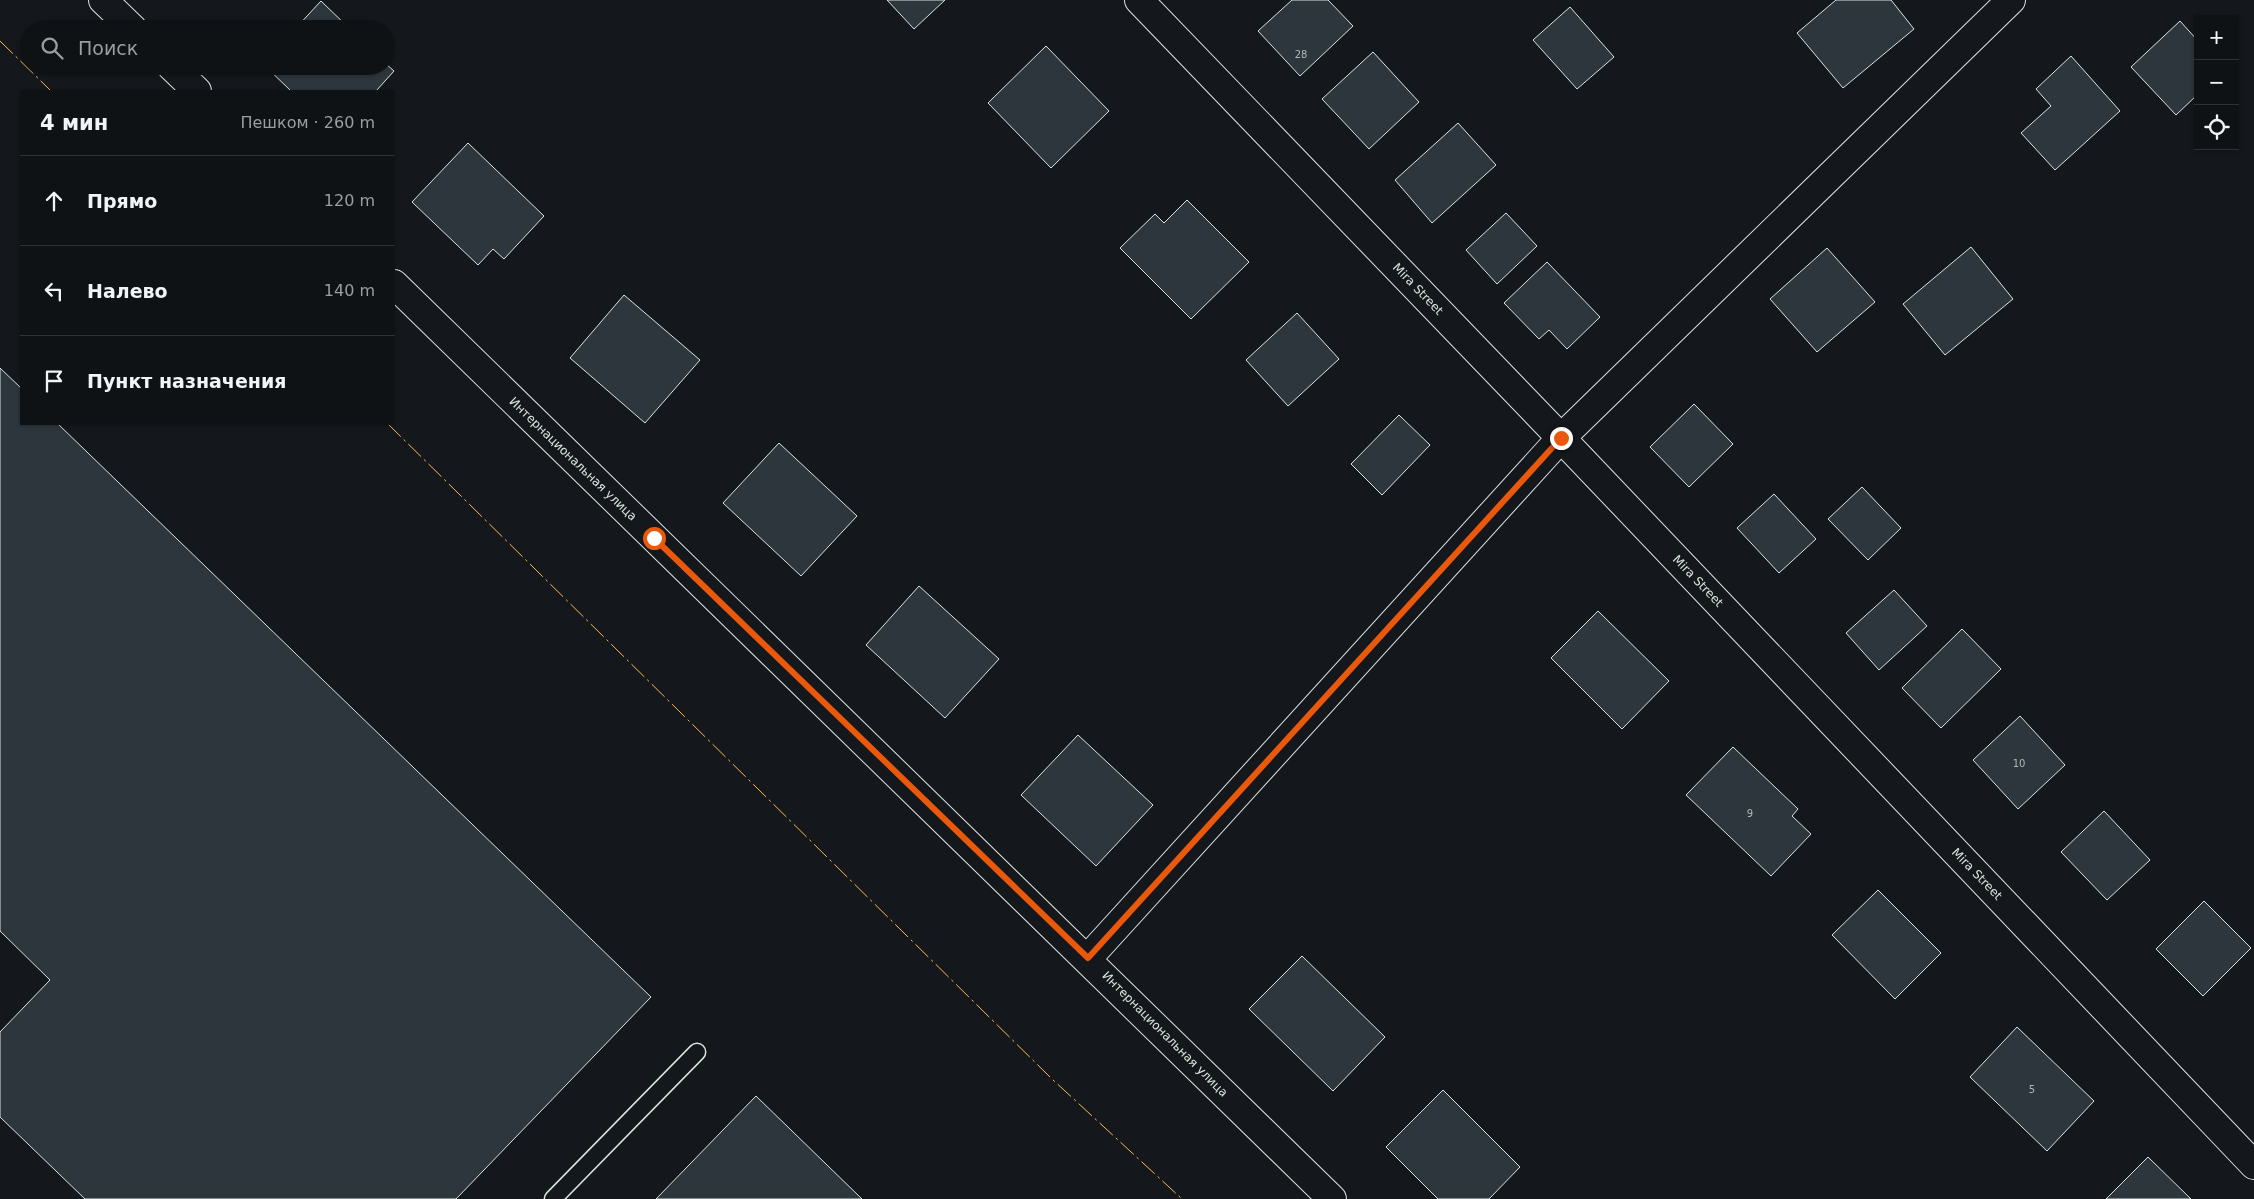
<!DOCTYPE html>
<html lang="ru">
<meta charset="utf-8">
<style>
:root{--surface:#0f1215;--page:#1d2022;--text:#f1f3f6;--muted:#9b9ea0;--line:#2f3234}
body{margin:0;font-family:"DejaVu Sans",sans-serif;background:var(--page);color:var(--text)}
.controls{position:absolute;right:15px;top:15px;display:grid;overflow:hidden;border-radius:0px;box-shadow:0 1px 4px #0004}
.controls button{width:45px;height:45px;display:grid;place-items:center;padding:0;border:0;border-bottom:1px solid var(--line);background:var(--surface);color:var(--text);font:25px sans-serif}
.stop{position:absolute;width:15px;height:15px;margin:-11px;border:4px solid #ea580c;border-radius:50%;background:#fff}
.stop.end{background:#ea580c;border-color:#fff;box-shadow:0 1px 5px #0008}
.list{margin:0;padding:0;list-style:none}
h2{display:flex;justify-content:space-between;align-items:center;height:65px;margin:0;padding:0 20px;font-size:21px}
h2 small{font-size:16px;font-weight:400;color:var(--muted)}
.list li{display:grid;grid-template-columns:32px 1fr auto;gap:15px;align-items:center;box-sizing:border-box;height:90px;padding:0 20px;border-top:1px solid var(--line)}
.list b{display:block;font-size:19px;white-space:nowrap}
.list em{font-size:16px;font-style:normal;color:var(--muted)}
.icon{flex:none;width:28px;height:28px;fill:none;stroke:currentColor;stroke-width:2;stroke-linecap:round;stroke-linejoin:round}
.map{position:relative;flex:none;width:2254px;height:1199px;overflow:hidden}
.search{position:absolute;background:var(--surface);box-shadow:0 1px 4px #0004;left:20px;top:20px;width:375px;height:55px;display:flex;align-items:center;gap:12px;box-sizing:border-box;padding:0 18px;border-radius:28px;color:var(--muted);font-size:19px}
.panel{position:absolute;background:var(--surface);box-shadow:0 1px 4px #0004;left:20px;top:90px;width:375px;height:335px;border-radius:0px}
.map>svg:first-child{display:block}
.building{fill:#2c363c;stroke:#d8e6dc}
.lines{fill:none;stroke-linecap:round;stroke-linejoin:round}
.service-casing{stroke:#d8e6dc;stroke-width:19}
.minor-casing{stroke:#d8e6dc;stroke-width:30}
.tertiary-casing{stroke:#d8e6dc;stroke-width:30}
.service{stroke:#14181c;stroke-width:16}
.minor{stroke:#14181c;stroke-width:28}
.tertiary{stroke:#14181c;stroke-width:28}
.power{stroke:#ffb74d;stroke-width:1;stroke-dasharray:18 4 2.5 4;stroke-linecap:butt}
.route{stroke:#ea580c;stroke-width:6}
.labels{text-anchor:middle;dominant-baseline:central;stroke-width:4;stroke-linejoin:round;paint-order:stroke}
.number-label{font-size:10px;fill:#adbab4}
.street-label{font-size:12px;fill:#d8e6dc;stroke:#14181c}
</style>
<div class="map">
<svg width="2254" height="1199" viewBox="0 0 2254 1199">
<rect width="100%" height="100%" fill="#14181c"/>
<g class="building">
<polygon points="887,0 945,0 914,29"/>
<polygon points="1292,0 1328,0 1353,26 1300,76 1258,31"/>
<polygon points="1836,0 1891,0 1914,29 1843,88 1797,33"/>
<polygon points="321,1 350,29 295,29"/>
<polygon points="1570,7 1614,57 1577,89 1533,40"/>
<polygon points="2180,21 2198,41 2198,94 2176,115 2131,67"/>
<polygon points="1046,46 1109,111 1051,168 988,103"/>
<polygon points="1373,52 1419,102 1369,149 1322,99"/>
<polygon points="2071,56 2120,111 2055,170 2021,133 2051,106 2036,89"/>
<polygon points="386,64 394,71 376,91 291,91 265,66 386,66"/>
<polygon points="1458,123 1496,165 1432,223 1395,180"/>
<polygon points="468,143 544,216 504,259 493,249 478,265 412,202"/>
<polygon points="1187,200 1249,262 1191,319 1120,248 1155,214 1164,223"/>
<polygon points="1506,213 1537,246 1497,284 1466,250"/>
<polygon points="1971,247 2013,299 1945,355 1903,304"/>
<polygon points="1827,248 1875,302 1817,352 1770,299"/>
<polygon points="1547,262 1600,317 1567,349 1549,330 1539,339 1504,303"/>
<polygon points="624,295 700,360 645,423 570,358"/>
<polygon points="1297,313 1339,359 1288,406 1246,360"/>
<polygon points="0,368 21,388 21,424 58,424 651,997 456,1199 85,1199 0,1117 0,1032 50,980 0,931"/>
<polygon points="1694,404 1733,444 1689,487 1650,447"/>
<polygon points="1399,415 1430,445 1382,495 1351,464"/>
<polygon points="779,443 857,516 801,576 723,503"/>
<polygon points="1862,487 1901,528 1868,560 1828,519"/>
<polygon points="1774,494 1816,539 1779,573 1737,528"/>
<polygon points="919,586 999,659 945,718 866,645"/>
<polygon points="1894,590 1927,626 1879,670 1846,633"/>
<polygon points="1598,611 1669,681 1622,729 1551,658"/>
<polygon points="1962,629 2001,669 1941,728 1902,688"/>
<polygon points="2020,716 2065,765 2018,809 1973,760"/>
<polygon points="1078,735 1153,805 1096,866 1021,795"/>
<polygon points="1733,747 1798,809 1792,816 1811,834 1771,876 1686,795"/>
<polygon points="2104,811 2150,860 2107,900 2061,852"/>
<polygon points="1878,890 1941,953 1895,999 1832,935"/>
<polygon points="2204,901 2251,948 2203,996 2156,949"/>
<polygon points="1302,956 1385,1037 1333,1091 1249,1009"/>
<polygon points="2017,1027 2094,1101 2047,1151 1970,1077"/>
<polygon points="1443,1090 1520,1167 1489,1199 1438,1199 1386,1147"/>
<polygon points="756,1096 862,1199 656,1199"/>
<polygon points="2148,1157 2191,1199 2106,1199"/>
</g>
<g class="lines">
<g class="service-casing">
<polyline id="service" points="553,1199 697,1052"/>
</g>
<g class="minor-casing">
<g id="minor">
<polyline points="1139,0 1561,438 2254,1165"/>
<polyline points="1088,958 1561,438 2011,0"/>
</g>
</g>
<g class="tertiary-casing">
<g id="tertiary">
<polyline points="103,0 133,29"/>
<polyline points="171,66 197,91"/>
<polyline points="394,284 1332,1199"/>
</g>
</g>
<use href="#service" class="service"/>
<use href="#minor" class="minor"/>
<use href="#tertiary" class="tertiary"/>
<g class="power">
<polyline points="0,41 51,91"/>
<polyline points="388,424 1052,1079 1182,1199"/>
</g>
</g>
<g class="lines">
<polyline class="route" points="654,538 1088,958 1561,438"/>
</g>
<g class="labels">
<g class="number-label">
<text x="1301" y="54">28</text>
<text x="2019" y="763">10</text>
<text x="1750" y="813">9</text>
<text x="2032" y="1089">5</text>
</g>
<g class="street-label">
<text transform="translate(1418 289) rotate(46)">Mira Street</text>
<text transform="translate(573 459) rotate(44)">Интернациональная улица</text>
<text transform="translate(1698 581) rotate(46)">Mira Street</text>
<text transform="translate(1977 874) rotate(46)">Mira Street</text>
<text transform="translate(1165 1034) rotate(45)">Интернациональная улица</text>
</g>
</g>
</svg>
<div class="controls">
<button>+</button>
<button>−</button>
<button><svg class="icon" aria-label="locate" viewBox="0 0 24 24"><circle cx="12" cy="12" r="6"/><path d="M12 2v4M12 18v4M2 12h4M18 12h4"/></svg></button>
</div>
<div class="stop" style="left:654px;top:538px"></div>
<div class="stop end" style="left:1561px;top:438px"></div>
<div class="search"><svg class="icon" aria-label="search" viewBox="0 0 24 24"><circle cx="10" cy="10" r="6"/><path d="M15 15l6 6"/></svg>Поиск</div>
<section class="panel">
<h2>4 мин<small>Пешком · 260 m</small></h2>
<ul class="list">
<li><svg class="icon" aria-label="ahead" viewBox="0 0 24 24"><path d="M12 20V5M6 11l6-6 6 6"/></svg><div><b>Прямо</b></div><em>120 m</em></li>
<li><svg class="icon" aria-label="left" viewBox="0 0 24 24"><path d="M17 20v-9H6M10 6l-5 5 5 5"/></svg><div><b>Налево</b></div><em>140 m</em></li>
<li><svg class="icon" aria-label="arrive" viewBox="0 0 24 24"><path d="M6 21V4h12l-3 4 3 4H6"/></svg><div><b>Пункт назначения</b></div></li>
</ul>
</section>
</div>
